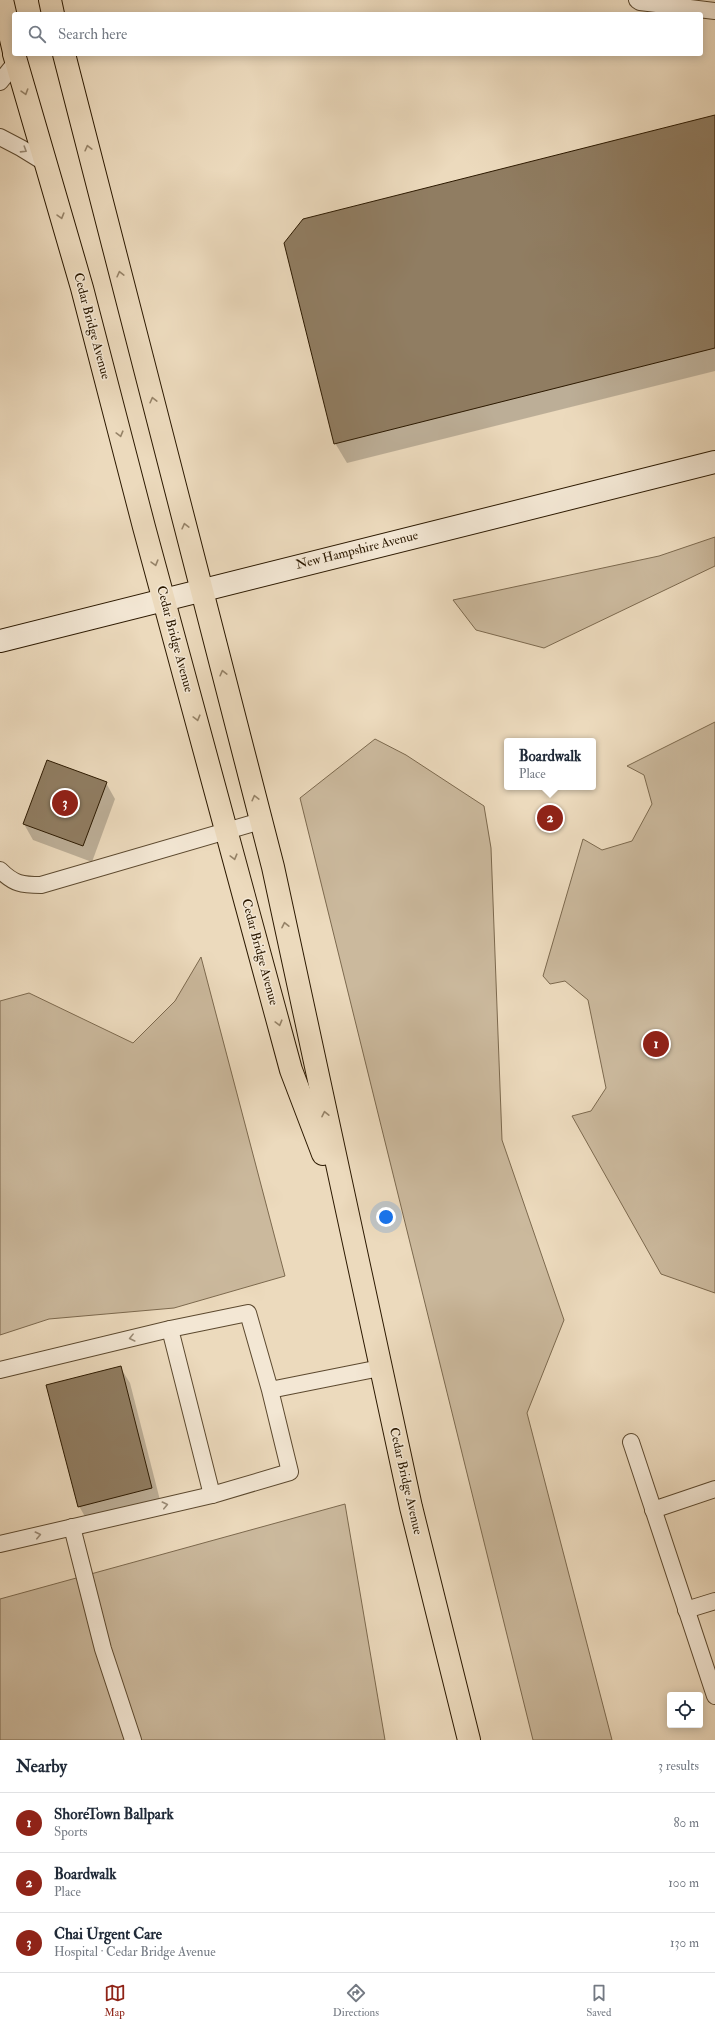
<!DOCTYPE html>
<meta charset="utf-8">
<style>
:root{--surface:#fff;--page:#f6f6f7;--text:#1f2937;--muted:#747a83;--line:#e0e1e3;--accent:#8f2418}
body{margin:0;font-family:"IM FELL Double Pica",serif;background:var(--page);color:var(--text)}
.controls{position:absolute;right:12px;bottom:12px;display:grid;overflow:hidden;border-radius:4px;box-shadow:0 2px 10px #0003}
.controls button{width:36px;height:36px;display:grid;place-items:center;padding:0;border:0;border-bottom:1px solid var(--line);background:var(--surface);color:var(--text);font:20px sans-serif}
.you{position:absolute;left:386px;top:1217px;width:14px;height:14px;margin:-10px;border:3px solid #fff;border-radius:50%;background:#1a73e8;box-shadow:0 0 0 6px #1a73e833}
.badge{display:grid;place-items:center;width:26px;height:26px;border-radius:50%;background:var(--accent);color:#fff;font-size:13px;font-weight:700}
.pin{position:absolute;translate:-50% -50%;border:2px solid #fff;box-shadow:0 1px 4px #0006}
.popup{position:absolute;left:504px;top:738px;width:92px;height:52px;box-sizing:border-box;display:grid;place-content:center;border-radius:4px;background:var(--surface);filter:drop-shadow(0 1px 3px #0005);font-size:13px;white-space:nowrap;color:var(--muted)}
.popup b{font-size:15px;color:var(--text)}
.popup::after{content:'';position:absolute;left:50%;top:100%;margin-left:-8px;border:8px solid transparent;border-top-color:var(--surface)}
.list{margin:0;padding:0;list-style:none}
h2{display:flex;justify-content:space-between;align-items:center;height:52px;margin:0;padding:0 16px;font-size:17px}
h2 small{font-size:13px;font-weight:400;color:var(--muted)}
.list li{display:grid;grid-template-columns:26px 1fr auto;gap:12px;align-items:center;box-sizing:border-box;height:60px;padding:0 16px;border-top:1px solid var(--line)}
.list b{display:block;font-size:15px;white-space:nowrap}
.list p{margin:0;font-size:13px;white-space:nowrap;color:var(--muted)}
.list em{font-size:13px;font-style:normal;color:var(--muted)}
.icon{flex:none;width:22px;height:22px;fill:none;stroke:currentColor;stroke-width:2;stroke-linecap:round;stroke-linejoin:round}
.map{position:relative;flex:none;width:715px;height:1740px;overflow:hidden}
.search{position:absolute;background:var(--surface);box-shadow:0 2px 10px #0003;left:12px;right:12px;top:12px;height:44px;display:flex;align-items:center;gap:10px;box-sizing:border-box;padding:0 14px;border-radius:4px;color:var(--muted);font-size:15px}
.sheet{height:232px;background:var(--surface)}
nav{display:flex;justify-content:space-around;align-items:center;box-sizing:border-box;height:56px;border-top:1px solid var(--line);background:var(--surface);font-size:11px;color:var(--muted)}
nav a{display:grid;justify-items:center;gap:2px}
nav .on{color:var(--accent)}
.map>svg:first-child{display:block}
.green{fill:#cbb99d;stroke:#7c694e}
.shadow{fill:#0003}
.building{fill:#907d62;stroke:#2c1900}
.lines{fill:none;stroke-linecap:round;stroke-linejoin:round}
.lane-casing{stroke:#5c492f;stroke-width:18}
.secondary-casing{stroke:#2c1900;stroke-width:24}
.primary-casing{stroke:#2c1900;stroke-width:24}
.lane{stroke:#f3e7d4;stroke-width:16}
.secondary{stroke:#f3e7d4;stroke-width:22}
.primary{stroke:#ecdabd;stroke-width:22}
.oneway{stroke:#968368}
.oneway2{stroke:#998a75}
.labels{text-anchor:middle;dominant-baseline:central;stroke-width:3;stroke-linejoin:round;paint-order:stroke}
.street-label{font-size:13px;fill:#2c1900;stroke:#f3e7d4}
</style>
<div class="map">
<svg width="715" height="1740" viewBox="0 0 715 1740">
<rect width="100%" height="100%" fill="#ecdabd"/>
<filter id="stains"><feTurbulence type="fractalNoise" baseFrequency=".005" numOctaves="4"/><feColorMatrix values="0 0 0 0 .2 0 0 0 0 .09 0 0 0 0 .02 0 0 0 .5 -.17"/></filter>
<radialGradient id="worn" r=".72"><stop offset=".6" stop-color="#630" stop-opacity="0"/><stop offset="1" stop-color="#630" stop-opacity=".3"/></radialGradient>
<g class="green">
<polygon points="715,537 715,566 544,648 476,630 453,600 659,556"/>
<polygon points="715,722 715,1293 661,1274 572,1116 591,1111 606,1088 588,1000 565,981 550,984 543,976 583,839 602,850 632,841 652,804 644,775 627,766"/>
<polygon points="375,739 406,755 484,806 491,848 502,1140 564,1320 527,1413 612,1740 533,1740 300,798"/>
<polygon points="201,957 285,1276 174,1308 49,1319 0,1335 0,1001 29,993 133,1043 175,1001"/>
<polygon points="345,1504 385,1740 0,1740 0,1599"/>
</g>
<g class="shadow">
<polygon points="715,116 715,371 347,463 335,443"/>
<polygon points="106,783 115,799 92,862 33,840 24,824"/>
<polygon points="120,1367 130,1383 161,1504 88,1522 79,1506"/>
</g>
<g class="building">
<polygon points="715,115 715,348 334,444 284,243 303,219"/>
<polygon points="47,760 107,782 83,846 23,824"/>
<polygon points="121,1366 152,1488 78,1507 46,1385"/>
</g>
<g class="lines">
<g class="lane-casing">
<g id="lane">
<polyline points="637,0 640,2 715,11"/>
<polyline points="0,82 16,62"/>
<polyline points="0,137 21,148 47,164"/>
<path d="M 0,870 C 14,884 22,885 41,885 L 261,821"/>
<polyline points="0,1370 170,1329"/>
<polyline points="270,1390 248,1313 170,1329 212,1495 290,1472 270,1390 380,1368"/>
<polyline points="631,1442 715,1696"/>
<polyline points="653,1510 715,1489"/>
<polyline points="72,1527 103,1649 133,1740"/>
<polyline points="0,1544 212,1495"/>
<polyline points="686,1610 715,1601"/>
</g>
</g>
<g class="secondary-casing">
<polyline id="secondary" points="0,641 715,462"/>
</g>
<g class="primary-casing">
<g id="primary">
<polyline points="2,0 14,52"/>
<polyline points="50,0 53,14"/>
<polyline points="14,54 82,288 144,527 291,1070 323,1154"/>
<polyline points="64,54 273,867 411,1507 469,1740"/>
</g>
</g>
<use href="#lane" class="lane"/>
<use href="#secondary" class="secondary"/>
<use href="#primary" class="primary"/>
</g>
<defs><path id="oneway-chevron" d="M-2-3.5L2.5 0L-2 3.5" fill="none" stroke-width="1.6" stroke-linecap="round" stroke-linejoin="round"/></defs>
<g class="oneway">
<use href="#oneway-chevron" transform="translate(25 92) rotate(73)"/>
<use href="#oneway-chevron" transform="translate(88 148) rotate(-104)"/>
<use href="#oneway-chevron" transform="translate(61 216) rotate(74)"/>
<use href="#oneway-chevron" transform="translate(120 274) rotate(-104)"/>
<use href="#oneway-chevron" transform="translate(153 400) rotate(-104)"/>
<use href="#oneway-chevron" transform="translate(120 434) rotate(75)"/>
<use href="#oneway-chevron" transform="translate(185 526) rotate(-104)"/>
<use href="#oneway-chevron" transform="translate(155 563) rotate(74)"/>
<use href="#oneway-chevron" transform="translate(223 673) rotate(-104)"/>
<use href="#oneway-chevron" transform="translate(197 718) rotate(75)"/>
<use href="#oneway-chevron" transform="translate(255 798) rotate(-104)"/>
<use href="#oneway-chevron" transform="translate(234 857) rotate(75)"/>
<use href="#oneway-chevron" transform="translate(285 925) rotate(-102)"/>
<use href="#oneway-chevron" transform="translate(279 1023) rotate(75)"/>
<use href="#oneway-chevron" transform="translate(325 1114) rotate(-102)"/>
</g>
<g class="oneway2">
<use href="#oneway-chevron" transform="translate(24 150) rotate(32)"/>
<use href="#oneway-chevron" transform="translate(132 1338) rotate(166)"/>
<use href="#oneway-chevron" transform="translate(165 1505) rotate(-13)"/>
<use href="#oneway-chevron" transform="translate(38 1535) rotate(-13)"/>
</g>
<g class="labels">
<g class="street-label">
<text transform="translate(92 326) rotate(75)">Cedar Bridge Avenue</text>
<text transform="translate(357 550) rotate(-14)">New Hampshire Avenue</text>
<text transform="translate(175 639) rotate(75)">Cedar Bridge Avenue</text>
<text transform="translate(260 952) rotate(75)">Cedar Bridge Avenue</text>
<text transform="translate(406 1481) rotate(77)">Cedar Bridge Avenue</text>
</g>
</g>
<rect width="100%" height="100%" filter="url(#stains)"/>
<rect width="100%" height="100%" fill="url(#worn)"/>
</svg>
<div class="controls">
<button><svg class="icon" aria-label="locate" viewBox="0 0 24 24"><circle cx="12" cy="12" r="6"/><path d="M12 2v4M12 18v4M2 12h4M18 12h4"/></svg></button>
</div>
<div class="you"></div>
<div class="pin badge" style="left:656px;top:1044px">1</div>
<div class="pin badge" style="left:550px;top:818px">2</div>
<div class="popup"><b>Boardwalk</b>Place</div>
<div class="pin badge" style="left:65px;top:803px">3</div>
<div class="search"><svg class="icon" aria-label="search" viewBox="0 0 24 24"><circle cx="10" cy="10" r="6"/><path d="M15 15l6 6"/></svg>Search here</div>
</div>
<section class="sheet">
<h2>Nearby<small>3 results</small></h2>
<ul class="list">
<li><span class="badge">1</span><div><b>ShoreTown Ballpark</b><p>Sports</p></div><em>80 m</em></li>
<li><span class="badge">2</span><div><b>Boardwalk</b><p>Place</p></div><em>100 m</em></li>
<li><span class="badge">3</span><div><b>Chai Urgent Care</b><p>Hospital · Cedar Bridge Avenue</p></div><em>130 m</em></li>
</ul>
</section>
<nav>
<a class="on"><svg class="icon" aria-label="map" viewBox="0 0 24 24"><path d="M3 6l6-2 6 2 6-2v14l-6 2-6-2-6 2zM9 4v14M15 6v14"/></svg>Map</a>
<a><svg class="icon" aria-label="directions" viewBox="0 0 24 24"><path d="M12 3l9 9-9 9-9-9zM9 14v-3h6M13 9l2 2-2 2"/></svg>Directions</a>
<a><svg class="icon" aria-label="saved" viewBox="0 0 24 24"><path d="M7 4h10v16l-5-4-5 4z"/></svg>Saved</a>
</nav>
